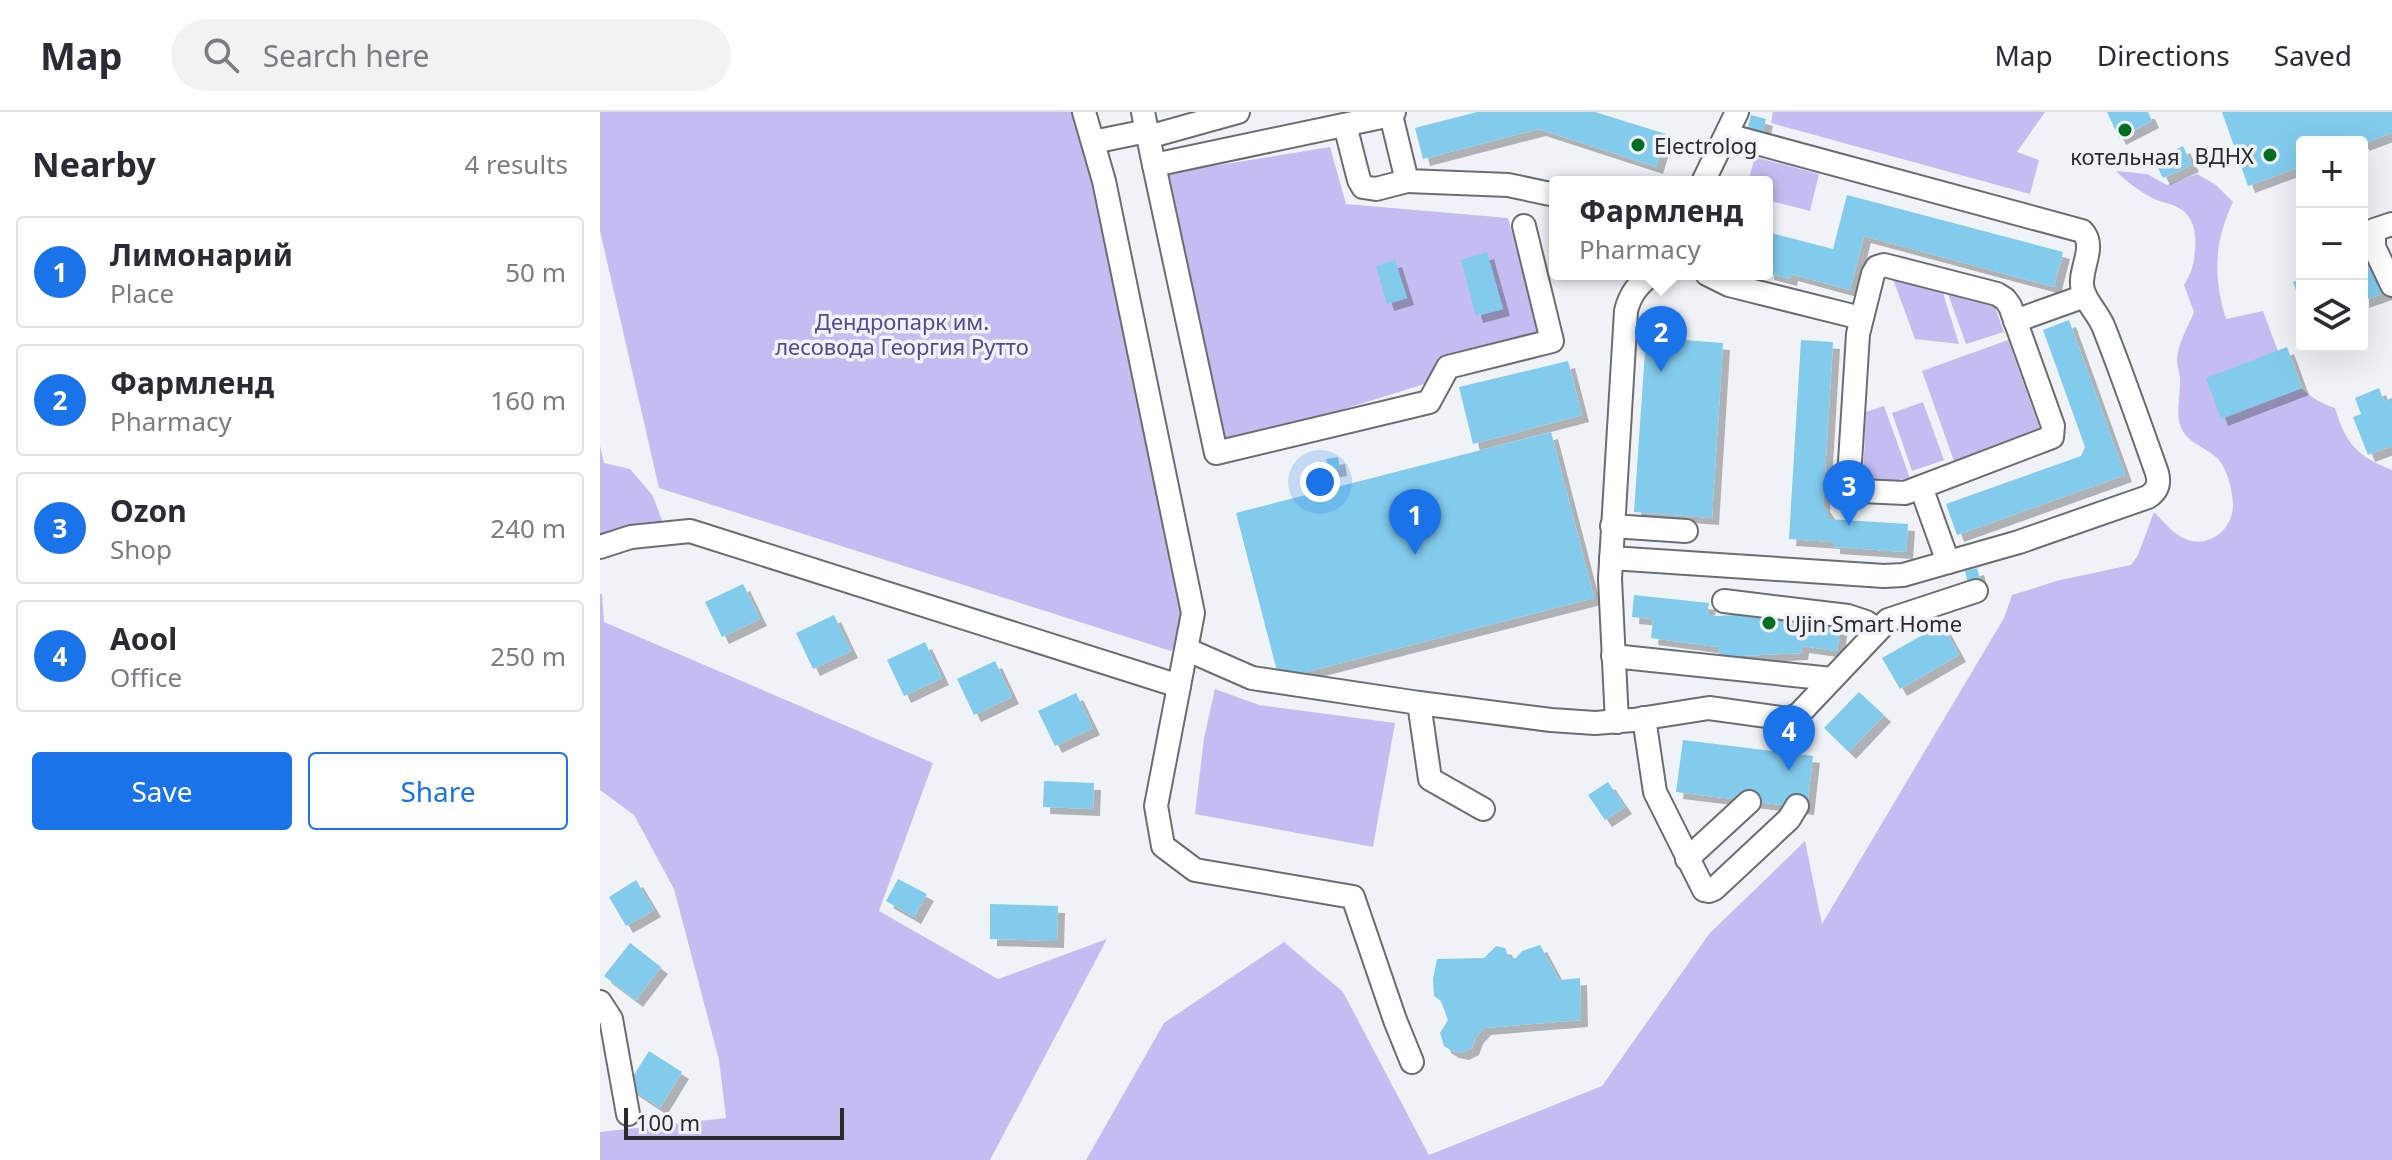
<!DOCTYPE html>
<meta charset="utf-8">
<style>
:root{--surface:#fff;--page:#f2f2f3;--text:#2b2b33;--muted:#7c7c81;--line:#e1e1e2;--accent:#1a73e8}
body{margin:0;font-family:"Noto Sans",sans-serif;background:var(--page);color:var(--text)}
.controls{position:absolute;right:24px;top:24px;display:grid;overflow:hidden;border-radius:8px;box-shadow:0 8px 32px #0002}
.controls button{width:72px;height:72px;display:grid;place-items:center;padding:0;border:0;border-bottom:2px solid var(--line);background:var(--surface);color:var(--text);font:40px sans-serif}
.scale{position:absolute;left:24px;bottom:20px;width:220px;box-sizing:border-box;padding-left:8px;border:4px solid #2a2b2c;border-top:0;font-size:22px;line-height:28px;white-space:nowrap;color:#2a2b2c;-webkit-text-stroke:6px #eff3f7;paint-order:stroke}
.you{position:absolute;left:720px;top:370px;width:28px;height:28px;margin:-20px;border:6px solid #fff;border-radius:50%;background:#1a73e8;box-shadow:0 0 0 12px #1a73e833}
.badge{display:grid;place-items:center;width:52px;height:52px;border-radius:50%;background:var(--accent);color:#fff;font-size:26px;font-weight:700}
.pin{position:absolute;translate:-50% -66px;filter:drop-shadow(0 2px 4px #0008)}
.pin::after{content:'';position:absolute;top:42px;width:28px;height:24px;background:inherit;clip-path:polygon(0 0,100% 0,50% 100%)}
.popup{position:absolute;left:949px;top:64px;width:224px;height:104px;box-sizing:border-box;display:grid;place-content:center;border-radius:8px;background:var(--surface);filter:drop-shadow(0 2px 6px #0005);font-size:26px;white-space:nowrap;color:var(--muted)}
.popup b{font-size:30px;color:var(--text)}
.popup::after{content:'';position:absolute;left:50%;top:100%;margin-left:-16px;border:16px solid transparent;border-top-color:var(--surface)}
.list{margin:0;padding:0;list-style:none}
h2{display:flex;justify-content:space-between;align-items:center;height:104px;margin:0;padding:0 32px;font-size:34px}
h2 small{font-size:26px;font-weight:400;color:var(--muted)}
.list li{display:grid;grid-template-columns:52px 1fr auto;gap:24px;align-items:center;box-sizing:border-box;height:112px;margin:0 16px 16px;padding:0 16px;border:2px solid var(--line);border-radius:8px}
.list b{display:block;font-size:30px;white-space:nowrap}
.list p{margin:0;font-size:26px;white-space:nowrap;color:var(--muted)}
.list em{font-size:26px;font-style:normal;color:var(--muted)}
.actions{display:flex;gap:16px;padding:24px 32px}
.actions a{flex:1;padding:18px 0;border:2px solid var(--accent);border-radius:8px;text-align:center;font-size:28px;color:var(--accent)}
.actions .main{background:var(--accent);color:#fff}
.icon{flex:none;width:44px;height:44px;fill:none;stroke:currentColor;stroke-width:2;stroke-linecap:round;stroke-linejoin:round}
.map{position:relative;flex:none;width:1792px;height:1048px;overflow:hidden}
header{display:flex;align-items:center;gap:48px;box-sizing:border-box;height:112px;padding:0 40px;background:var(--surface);border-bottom:2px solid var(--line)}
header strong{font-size:38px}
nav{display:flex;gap:44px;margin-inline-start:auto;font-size:28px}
.search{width:560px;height:72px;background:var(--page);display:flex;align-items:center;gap:20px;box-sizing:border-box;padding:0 28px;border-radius:44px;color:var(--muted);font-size:30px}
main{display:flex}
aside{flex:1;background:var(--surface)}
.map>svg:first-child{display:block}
.green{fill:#c5bdf1}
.building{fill:#82cbed;filter:url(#shadow)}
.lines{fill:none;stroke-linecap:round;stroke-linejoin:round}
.minor-casing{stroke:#6a6e71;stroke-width:26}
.minor{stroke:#fff;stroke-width:22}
.poi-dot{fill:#006f21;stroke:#eff3f7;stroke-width:3}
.labels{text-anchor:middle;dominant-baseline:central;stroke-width:7;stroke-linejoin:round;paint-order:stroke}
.poi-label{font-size:22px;fill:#2a2b2c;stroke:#eff3f7;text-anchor:start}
.park-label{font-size:22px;fill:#584892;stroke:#eff3f7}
</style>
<header>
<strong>Map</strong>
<div class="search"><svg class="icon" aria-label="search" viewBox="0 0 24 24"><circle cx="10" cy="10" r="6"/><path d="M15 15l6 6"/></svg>Search here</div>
<nav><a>Map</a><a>Directions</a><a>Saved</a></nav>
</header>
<main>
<aside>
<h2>Nearby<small>4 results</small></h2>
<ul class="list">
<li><span class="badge">1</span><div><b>Лимонарий</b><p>Place</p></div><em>50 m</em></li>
<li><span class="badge">2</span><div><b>Фармленд</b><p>Pharmacy</p></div><em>160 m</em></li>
<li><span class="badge">3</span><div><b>Ozon</b><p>Shop</p></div><em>240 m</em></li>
<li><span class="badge">4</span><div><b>Aool</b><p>Office</p></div><em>250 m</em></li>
</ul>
<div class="actions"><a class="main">Save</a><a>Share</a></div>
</aside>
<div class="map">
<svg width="1792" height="1048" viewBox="0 0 1792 1048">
<defs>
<filter id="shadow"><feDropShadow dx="7" dy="7" stdDeviation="0" flood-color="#0004"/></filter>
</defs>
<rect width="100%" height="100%" fill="#eff3f7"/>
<g class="green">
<polygon points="0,0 478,0 496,71 590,515 571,539 59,376 0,119"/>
<polygon points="1173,0 1445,0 1417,40 1439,48 1430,82 1171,11"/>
<polygon points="730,35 746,92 908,106 939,222 828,271 621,335 557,63"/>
<polygon points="1155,45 1219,62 1210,99 1167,88 1167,70 1148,70"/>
<path d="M 1516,59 L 1547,62 L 1567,73 L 1597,62 L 1616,73 L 1633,90 C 1614,130 1613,165 1626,207 L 1663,199 C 1679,241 1688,281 1735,296 C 1746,332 1757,344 1792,358 L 1792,1048 L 486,1048 L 564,911 L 684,830 L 743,880 L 829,1043 L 1002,974 L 1109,822 L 1205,729 L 1222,812 L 1404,506 L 1412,483 L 1460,468 L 1531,453 L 1538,443 L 1554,400 C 1563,409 1570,418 1581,425 C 1606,439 1633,419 1633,393 C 1633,379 1627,356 1617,346 C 1603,333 1582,330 1579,308 C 1577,297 1580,283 1580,271 C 1581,263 1577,256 1577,247 C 1578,231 1588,215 1594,200 L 1584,173 C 1592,160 1594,152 1595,137 C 1597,117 1592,99 1570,92 C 1564,90 1558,89 1552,86 C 1538,78 1527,70 1516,59 Z"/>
<polygon points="1293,167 1343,181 1359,232 1315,227"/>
<polygon points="1348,182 1395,195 1404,220 1366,232"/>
<polygon points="1408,228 1440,317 1437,323 1355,352 1322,259"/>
<polygon points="1323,290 1344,348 1312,359 1292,301"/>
<polygon points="1284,294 1310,366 1297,368 1263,366 1266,300"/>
<polygon points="0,334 4,351 30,357 53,384 65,417 0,432"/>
<polygon points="0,482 2,482 4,510 333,651 279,799 398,867 507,827 390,1048 0,1048 0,1020 126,1006 119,948 74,777 34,703 0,678"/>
<polygon points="615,577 659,593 795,611 773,735 595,702 604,626"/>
</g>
<g class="building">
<polygon points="877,0 995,0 1066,22 1056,55 939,17 823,47 815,16"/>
<polygon points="1507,0 1548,0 1552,9 1519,26"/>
<polygon points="1622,0 1792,0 1792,21 1762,32 1762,30 1702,30 1702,54 1648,74"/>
<polygon points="1151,3 1166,7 1162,23 1147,19"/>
<polygon points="1583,34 1592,53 1563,66 1554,48"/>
<polygon points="1247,83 1463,140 1454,175 1264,124 1250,178 1191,162 1190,167 1167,161 1167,120 1233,137"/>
<polygon points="887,140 903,197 876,204 861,148"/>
<polygon points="1774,141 1788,180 1762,189 1762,145"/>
<polygon points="795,148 807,186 787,192 776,154"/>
<polygon points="1702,167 1702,194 1693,170"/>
<polygon points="1469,208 1525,363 1357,423 1346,392 1481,344 1485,335 1443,218"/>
<polygon points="1046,225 1123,231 1112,406 1034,400"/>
<polygon points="1201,228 1233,230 1223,393 1228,400 1228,407 1308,412 1306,440 1233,435 1233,430 1189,427"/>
<polygon points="1687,235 1702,276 1621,307 1606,266"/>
<polygon points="968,249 982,303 873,332 859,275"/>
<polygon points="1779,276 1784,289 1792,286 1792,334 1768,343 1753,305 1761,302 1755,286"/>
<polygon points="951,320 994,486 679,567 636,401"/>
<polygon points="738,345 740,357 728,359 726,347"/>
<polygon points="1377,456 1380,467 1368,471 1365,459"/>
<polygon points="143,472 160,507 122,525 105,490"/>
<polygon points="1034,483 1109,491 1107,502 1116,504 1169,501 1241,510 1237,539 1202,534 1201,541 1119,545 1118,535 1051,526 1053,507 1032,505"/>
<polygon points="234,503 251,539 213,557 196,521"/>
<polygon points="1342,512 1359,543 1300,577 1282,546"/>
<polygon points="325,530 342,566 304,584 287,548"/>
<polygon points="395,549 412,585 374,603 357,567"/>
<polygon points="1259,580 1284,603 1249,640 1224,616"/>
<polygon points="476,581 493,616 455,634 438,599"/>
<polygon points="1083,628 1213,644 1207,696 1076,680"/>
<polygon points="444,669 494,671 493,697 443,695"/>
<polygon points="1008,670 1025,695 1005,708 988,683"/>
<polygon points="298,767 327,782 314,805 286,789"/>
<polygon points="36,768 54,798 26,814 9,785"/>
<polygon points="390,792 458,794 457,829 390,827"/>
<polygon points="30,831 61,855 36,888 4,864"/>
<polygon points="940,833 959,868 980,866 981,908 884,916 876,925 872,936 862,941 852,939 844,934 840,921 848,908 841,889 834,884 833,867 837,847 884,846 896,834 905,836 909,846 916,846 922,839"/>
<polygon points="49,939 82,960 60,996 27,974"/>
</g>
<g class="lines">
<g class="minor-casing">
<g id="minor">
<polyline points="543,0 554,53 791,3 794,0"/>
<polyline points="791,3 807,69 908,73 955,83"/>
<polyline points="745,13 759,68 763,75 776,77 807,69"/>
<polyline points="548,25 638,0"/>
<polyline points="493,30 547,19"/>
<polyline points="554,53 616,341 829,290 848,255 952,229 924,114"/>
<polyline points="1103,70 1137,0"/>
<polyline points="1792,112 1774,118 1774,135 1792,173"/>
<polygon points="1284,153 1397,182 1405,187 1410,194 1453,314 1452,325 1305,381 1261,379 1252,374 1249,366 1258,222 1273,162 1277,155"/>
<polyline points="1107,162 1129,173 1261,206"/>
<polyline points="1415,209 1485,184"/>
<polyline points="1321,375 1348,450"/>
<polyline points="1012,414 1086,419"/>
<polyline points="0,435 31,425 90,419 579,574 593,501 504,69 484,0"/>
<path d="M 1011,446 L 1284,464 L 1303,463 L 1419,430 L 1548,385 C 1557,379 1560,372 1557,361 C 1540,313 1523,264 1504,216 C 1499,202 1486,191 1483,178 C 1477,159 1498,135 1482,119 L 1127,23"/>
<polyline points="1124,489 1248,504 1266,510 1277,517"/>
<polyline points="588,538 652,566 819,591 830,667 883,697"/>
<polyline points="1013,544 1232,567"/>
<polyline points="579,574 556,694 563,734 595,758 753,785 795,908 812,950"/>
<polyline points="819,591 951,608 995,611 1033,608 1109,596 1188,607 1199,602 1288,508 1376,479"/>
<polyline points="1044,606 1055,680 1104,778 1109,779 1114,777 1189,707 1197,694"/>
<path d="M 1017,610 L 1010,467 L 1026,199 C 1030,182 1038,173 1051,162"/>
<polyline points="1087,747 1149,690"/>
<polyline points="0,890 11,907 28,1002"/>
</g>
</g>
<use href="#minor" class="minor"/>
</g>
<g class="poi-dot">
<circle cx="1525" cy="18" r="8"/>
<circle cx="1038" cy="33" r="8"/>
<circle cx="1670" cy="43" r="8"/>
<circle cx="1169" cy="511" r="8"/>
</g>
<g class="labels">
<g class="poi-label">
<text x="1054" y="33">Electrolog</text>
<text x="1654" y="43" text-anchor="end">ВДНХ</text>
<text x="1525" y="44" text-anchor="middle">котельная</text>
<text x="1185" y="511">Ujin Smart Home</text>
</g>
<g class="park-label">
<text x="302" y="209">Дендропарк им.<tspan x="302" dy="25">лесовода Георгия Рутто</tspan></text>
</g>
</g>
</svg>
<div class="controls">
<button>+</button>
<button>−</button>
<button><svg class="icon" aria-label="layers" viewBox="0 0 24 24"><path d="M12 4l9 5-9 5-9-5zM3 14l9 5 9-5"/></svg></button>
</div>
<div class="scale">100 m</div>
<div class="you"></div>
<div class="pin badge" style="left:815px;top:443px">1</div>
<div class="pin badge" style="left:1061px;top:260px">2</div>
<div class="popup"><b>Фармленд</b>Pharmacy</div>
<div class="pin badge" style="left:1249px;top:414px">3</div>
<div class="pin badge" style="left:1189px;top:659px">4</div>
</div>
</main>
